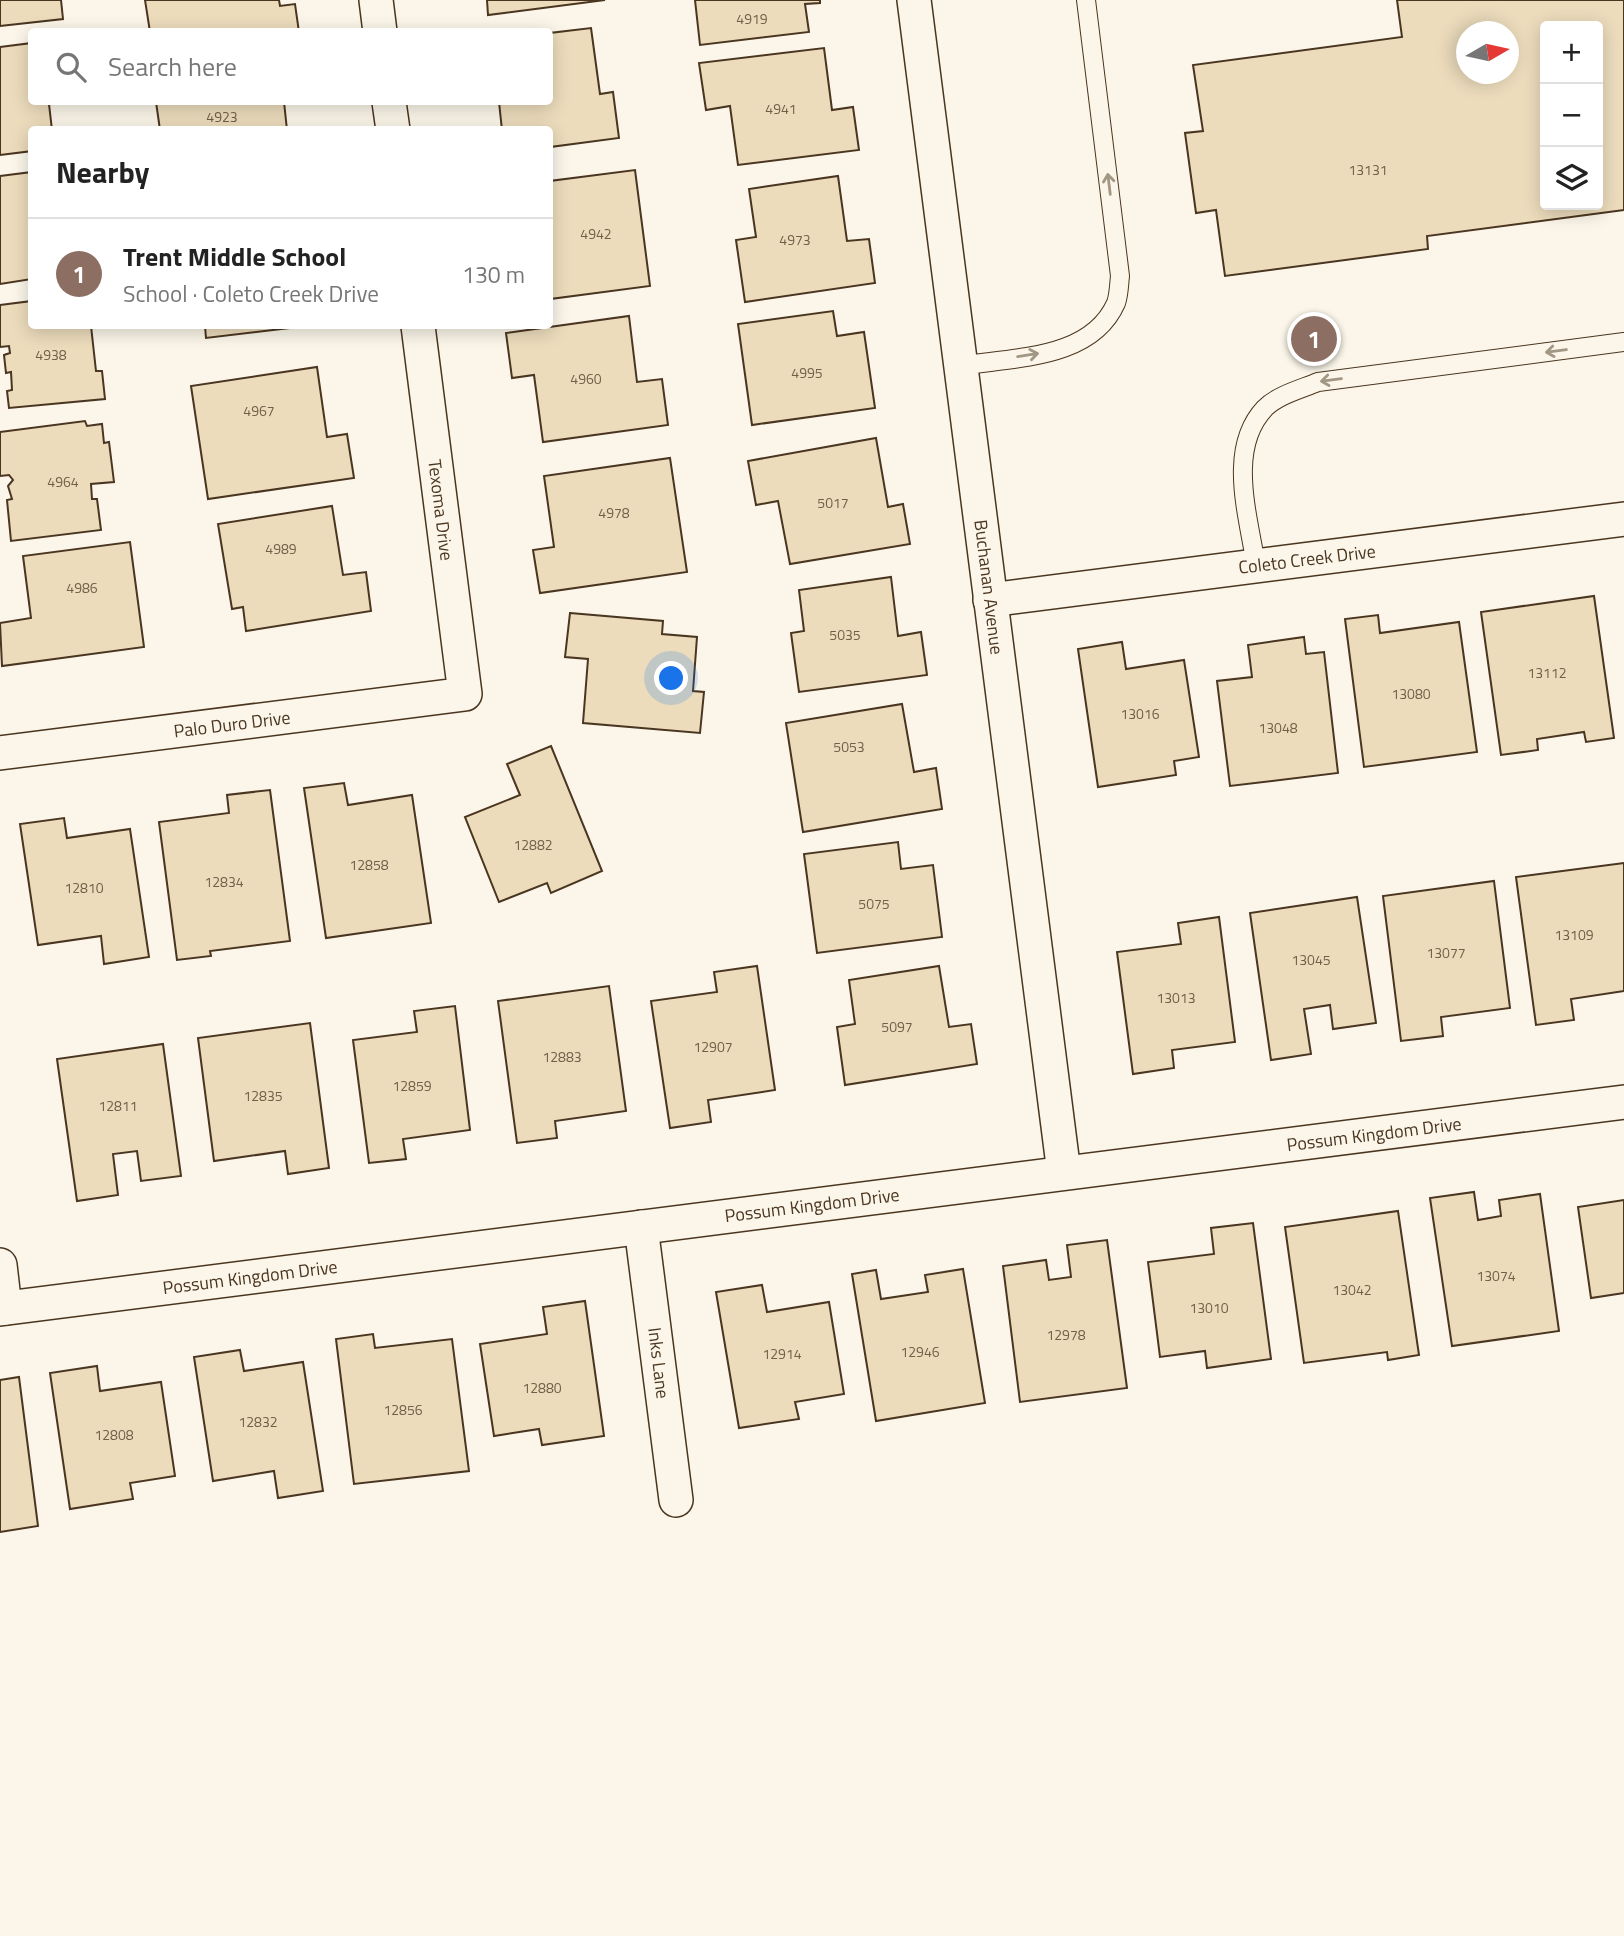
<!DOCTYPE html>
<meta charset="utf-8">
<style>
:root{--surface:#fff;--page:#f6f6f6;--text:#222;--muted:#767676;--line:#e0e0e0;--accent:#ea580c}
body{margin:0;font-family:"Titillium Web",sans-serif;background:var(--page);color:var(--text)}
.controls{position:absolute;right:21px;top:21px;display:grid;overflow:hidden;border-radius:7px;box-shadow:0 4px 18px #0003}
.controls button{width:63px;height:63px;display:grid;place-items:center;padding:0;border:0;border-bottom:2px solid var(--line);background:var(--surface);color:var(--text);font:35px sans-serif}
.compass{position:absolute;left:1456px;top:21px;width:63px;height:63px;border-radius:50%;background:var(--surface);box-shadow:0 4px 18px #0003;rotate:81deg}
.you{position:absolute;left:672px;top:679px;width:24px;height:24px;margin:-18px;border:5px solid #fff;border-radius:50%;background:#1a73e8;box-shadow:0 0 0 10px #1a73e833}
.badge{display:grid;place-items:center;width:46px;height:46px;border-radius:50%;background:var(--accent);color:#fff;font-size:23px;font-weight:700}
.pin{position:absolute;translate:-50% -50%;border:4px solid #fff;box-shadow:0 2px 7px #0006}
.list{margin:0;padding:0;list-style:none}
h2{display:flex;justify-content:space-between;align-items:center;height:91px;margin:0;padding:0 28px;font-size:30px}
h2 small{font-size:23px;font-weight:400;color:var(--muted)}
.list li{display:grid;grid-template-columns:46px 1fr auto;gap:21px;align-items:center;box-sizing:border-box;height:112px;padding:0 28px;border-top:2px solid var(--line)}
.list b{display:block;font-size:26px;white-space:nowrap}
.list p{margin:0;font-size:23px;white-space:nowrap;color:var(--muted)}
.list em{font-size:23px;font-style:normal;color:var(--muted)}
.icon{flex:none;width:38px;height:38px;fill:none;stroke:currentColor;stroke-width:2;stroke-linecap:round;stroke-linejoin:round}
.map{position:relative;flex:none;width:1624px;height:1936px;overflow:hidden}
.search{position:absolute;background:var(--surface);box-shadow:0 4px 18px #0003;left:28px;top:28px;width:525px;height:77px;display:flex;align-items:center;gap:18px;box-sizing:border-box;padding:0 24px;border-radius:7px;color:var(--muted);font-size:26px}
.panel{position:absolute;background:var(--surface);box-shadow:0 4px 18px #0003;left:28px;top:126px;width:525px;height:203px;border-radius:7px}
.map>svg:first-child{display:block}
.building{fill:#ecdcbc;stroke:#4a3520;stroke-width:2;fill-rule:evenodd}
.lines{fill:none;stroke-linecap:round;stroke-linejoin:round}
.lane-casing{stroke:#4a3520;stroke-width:20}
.street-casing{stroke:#4a3520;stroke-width:36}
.lane{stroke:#fbf6e9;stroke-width:18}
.street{stroke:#fbf6e9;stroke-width:33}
.oneway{stroke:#a29684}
.labels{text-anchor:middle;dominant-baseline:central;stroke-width:5;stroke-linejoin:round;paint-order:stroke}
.number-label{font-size:14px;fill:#725f47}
.street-label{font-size:18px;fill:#4a3520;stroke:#fbf6e9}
</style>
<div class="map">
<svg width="1624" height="1936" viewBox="0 0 1624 1936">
<rect width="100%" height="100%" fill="#fbf6e9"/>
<g class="building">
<polygon points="0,0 61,0 63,19 0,26"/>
<polygon points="145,0 279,0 280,6 295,4 299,32 150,32"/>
<polygon points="487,0 605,0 488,15"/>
<polygon points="695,0 820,0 820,3 805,4 809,32 700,45"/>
<path d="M 1397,0 L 1624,0 L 1624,210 L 1427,236 L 1428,249 L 1225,276 L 1216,210 L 1196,213 L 1185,133 L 1203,131 L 1193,65 L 1402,37 ZM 1545,26 L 1598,26 L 1598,205 L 1545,205 ZM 1466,32 L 1508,32 L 1508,74 L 1466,74 Z"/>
<polygon points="591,28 600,94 613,92 619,138 550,147 550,130 502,130 499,102 550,102 550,33"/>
<polygon points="32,43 32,102 61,102 49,104 52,130 32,130 32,151 0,155 0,47"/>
<polygon points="824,48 832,110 853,107 859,150 738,165 730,106 706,110 699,63"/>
<polygon points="156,102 284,102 287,130 160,130"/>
<polygon points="635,170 650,286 550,299 550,181"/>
<polygon points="32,172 32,279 0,284 0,176"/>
<polygon points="838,176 847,241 869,239 875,283 745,302 736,240 756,237 749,189"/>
<polygon points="32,301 32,326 91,326 96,371 102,371 105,399 9,408 7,391 12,390 11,372 6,373 4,355 10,353 9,346 0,347 0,305"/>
<polygon points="833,311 837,336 864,332 875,408 752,425 738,324"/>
<polygon points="629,316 637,382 662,379 668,425 543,442 534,375 512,378 506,333"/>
<polygon points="205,326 307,326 206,338"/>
<polygon points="317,367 327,437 347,434 354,478 208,499 191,386"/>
<polygon points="85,421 87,426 102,424 104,443 109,442 114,482 91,484 92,499 97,499 101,530 11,541 7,500 12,499 8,486 13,480 9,475 0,476 0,432"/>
<polygon points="876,438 888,507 903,504 910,544 790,564 778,501 756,505 748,461"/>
<polygon points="670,458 687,572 540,593 533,550 554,547 544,476"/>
<polygon points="332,506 343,575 366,572 371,611 246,631 243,607 232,609 218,524"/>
<polygon points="130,542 144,647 2,666 0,623 31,618 23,556"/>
<polygon points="891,577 898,636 921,632 927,675 799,692 791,633 804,631 799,590"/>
<polygon points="1594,596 1614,738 1586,742 1584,732 1537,739 1538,750 1501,755 1481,612"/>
<polygon points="570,613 663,621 662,634 697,637 693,691 704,692 700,733 583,723 588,659 565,657"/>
<polygon points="1378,615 1380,633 1459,622 1477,752 1364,767 1345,619"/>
<polygon points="1304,637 1306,654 1324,652 1338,773 1230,786 1217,681 1252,677 1248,645"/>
<polygon points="1122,642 1126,669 1184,660 1199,757 1174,761 1176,775 1098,787 1078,649"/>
<polygon points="902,704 914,772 936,768 942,809 803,832 786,723"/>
<polygon points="551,746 602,871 551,893 547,883 499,902 465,817 520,795 507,764"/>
<polygon points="344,783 348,805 412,795 431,923 326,938 304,788"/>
<polygon points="270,790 290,941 210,951 211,956 177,960 159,822 229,813 227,795"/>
<polygon points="64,818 67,838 130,829 149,957 104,964 101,936 38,945 20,824"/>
<polygon points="898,842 901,869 933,865 942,937 817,953 804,854"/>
<polygon points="1624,863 1624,991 1571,999 1574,1020 1536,1025 1516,877"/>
<polygon points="1494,881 1510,1008 1441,1017 1443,1036 1401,1041 1383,896"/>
<polygon points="1357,897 1376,1023 1333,1029 1330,1005 1304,1009 1311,1054 1271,1060 1250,913"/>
<polygon points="1219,917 1235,1042 1172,1050 1174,1068 1133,1074 1117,952 1181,944 1178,923"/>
<polygon points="757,966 775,1090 708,1100 711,1122 670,1128 651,1001 717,992 714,972"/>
<polygon points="939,966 949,1027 971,1024 977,1064 845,1085 837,1027 855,1024 849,980"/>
<polygon points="609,986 626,1111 555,1121 557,1138 517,1143 498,1001"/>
<polygon points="455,1006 470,1130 403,1139 406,1159 369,1163 353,1040 417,1032 414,1011"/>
<polygon points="310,1023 329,1168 288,1174 285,1151 214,1161 198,1038"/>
<polygon points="163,1044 181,1176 141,1181 137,1151 113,1154 118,1195 77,1201 57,1059"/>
<polygon points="1474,1192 1478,1220 1501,1216 1499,1200 1540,1194 1559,1331 1452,1346 1430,1198"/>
<polygon points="1624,1200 1624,1293 1591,1298 1578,1207"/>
<polygon points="1398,1211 1419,1355 1388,1360 1387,1352 1304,1363 1285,1227"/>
<polygon points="1253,1223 1271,1359 1207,1368 1205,1351 1160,1357 1148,1262 1214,1254 1211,1228"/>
<polygon points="1107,1240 1127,1388 1020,1402 1003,1266 1046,1260 1049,1280 1071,1277 1067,1245"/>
<polygon points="963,1269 985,1403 876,1421 852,1274 876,1270 881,1299 928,1292 925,1275"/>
<polygon points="762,1285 767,1312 829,1302 844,1394 795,1402 799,1419 739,1428 716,1292"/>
<polygon points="585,1301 604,1436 542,1445 539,1429 494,1436 480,1344 547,1334 543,1307"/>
<polygon points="373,1334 375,1348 452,1339 469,1471 354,1484 336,1339"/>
<polygon points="240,1350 244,1371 303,1362 323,1491 278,1498 274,1471 213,1481 194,1357"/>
<polygon points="97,1366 100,1391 161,1382 175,1476 130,1483 133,1499 70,1509 50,1373"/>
<polygon points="19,1377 38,1526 0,1532 0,1380"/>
</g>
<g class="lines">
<g class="lane-casing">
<g id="lane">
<path d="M 961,366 C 1013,357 1091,360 1116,303 C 1119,295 1119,284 1120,276 L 1086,0"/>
<path d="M 1256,566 C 1249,517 1226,449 1265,408 C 1278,395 1301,389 1318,382 L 1624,342"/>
</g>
</g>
<g class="street-casing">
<g id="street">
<polyline points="376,0 380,32"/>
<polyline points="914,0 1064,1173"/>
<polyline points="389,102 393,130"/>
<polyline points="990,600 1624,519"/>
<polyline points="0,753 465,694 418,326"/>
<polyline points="641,1227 676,1500"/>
<polyline points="0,1265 5,1308"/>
<polyline points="0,1309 1624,1102"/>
</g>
</g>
<use href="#lane" class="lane"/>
<use href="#street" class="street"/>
</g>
<defs><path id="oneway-shaft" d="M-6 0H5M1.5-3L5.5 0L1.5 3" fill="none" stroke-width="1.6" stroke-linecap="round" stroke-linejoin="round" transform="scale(1.75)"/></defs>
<g class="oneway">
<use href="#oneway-shaft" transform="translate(1109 184) rotate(-97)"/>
<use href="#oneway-shaft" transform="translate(1556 351) rotate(173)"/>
<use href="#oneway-shaft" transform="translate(1028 355) rotate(-9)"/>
<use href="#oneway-shaft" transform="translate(1331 380) rotate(173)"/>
</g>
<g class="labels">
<g class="number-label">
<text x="752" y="18">4919</text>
<text x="781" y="108">4941</text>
<text x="222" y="116">4923</text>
<text x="1368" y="169">13131</text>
<text x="596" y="233">4942</text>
<text x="795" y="239">4973</text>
<text x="51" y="354">4938</text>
<text x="807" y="372">4995</text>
<text x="586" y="378">4960</text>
<text x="259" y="410">4967</text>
<text x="63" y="481">4964</text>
<text x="833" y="502">5017</text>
<text x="614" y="512">4978</text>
<text x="281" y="548">4989</text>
<text x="82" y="587">4986</text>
<text x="845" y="634">5035</text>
<text x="1547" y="672">13112</text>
<text x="1411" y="693">13080</text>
<text x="1140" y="713">13016</text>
<text x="1278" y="727">13048</text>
<text x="849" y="746">5053</text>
<text x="533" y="844">12882</text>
<text x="369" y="864">12858</text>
<text x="224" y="881">12834</text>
<text x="84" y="887">12810</text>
<text x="874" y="903">5075</text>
<text x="1574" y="934">13109</text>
<text x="1446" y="952">13077</text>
<text x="1311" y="959">13045</text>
<text x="1176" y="997">13013</text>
<text x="897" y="1026">5097</text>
<text x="713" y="1046">12907</text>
<text x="562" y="1056">12883</text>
<text x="412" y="1085">12859</text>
<text x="263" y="1095">12835</text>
<text x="118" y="1105">12811</text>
<text x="1496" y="1275">13074</text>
<text x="1352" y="1289">13042</text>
<text x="1209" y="1307">13010</text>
<text x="1066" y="1334">12978</text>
<text x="920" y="1351">12946</text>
<text x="782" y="1353">12914</text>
<text x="542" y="1387">12880</text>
<text x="403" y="1409">12856</text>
<text x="258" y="1421">12832</text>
<text x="114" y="1434">12808</text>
</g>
<g class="street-label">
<text transform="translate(441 510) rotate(83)">Texoma Drive</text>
<text transform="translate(1307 559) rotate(-7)">Coleto Creek Drive</text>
<text transform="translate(989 587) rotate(83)">Buchanan Avenue</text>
<text transform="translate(232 724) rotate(-7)">Palo Duro Drive</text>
<text transform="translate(1374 1134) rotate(-7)">Possum Kingdom Drive</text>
<text transform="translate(812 1205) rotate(-7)">Possum Kingdom Drive</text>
<text transform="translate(250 1277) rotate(-7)">Possum Kingdom Drive</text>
<text transform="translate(659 1363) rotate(83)">Inks Lane</text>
</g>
</g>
</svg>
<div class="controls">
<button>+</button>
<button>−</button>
<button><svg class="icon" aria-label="layers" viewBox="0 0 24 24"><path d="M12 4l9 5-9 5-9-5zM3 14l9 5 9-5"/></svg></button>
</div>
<svg class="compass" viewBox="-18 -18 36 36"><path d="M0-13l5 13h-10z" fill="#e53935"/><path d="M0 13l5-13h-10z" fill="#767676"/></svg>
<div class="you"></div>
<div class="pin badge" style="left:1314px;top:339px;background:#8d6e63">1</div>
<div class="search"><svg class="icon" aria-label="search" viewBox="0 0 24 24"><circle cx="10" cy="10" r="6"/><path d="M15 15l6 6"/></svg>Search here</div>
<section class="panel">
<h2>Nearby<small></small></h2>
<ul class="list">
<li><span class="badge" style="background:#8d6e63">1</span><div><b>Trent Middle School</b><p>School · Coleto Creek Drive</p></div><em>130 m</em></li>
</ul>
</section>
</div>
